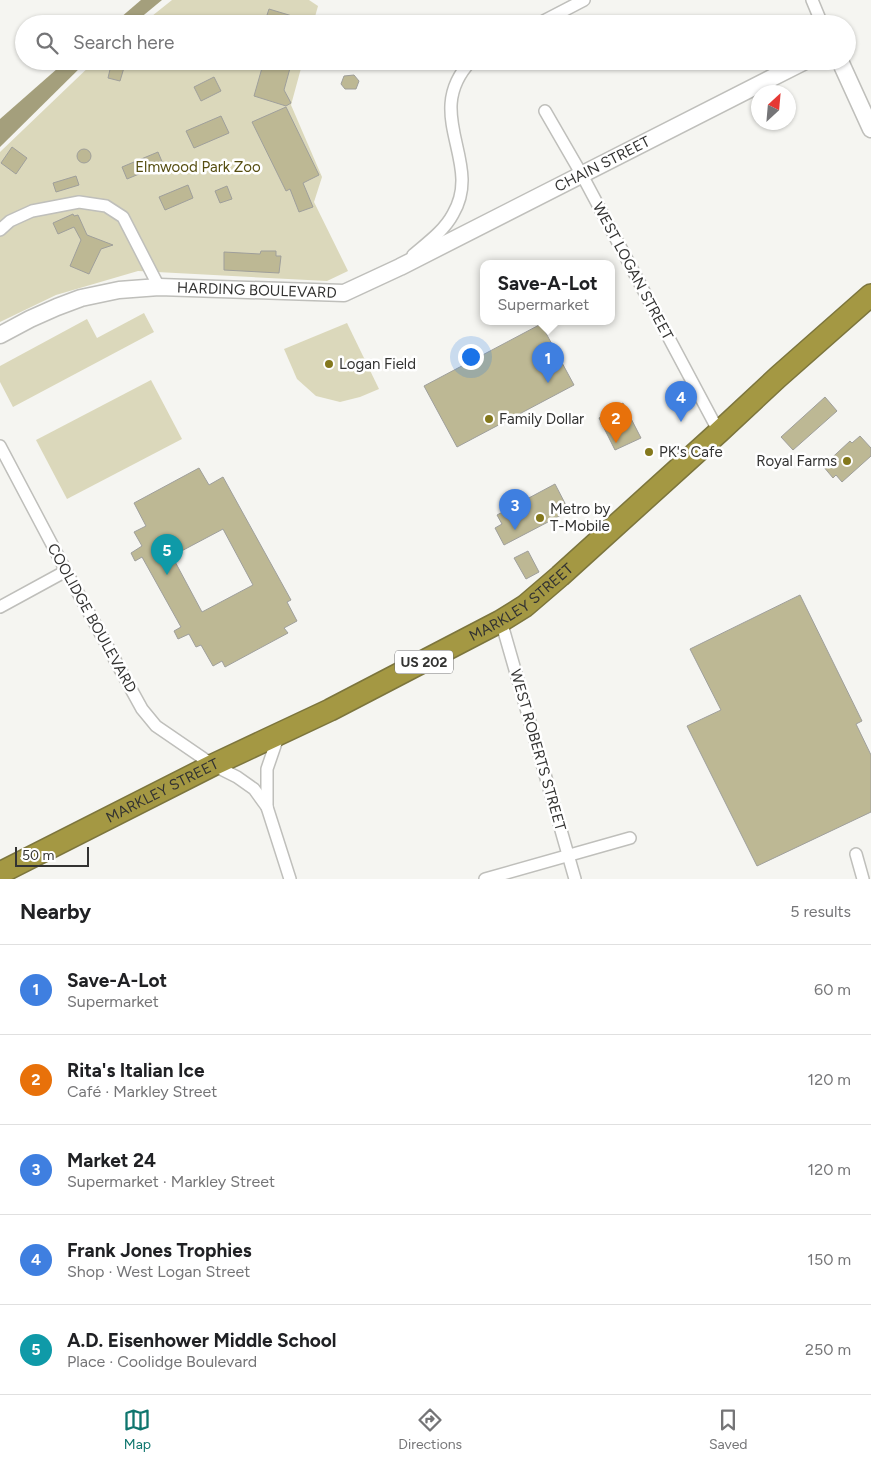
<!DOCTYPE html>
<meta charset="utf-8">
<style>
:root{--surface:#fff;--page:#f2f2f2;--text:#202124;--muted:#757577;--line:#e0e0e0;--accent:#0f766e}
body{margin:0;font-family:Figtree,sans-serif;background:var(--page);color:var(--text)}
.compass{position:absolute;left:751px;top:85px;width:45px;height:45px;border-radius:50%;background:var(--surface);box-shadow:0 1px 4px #0004;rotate:26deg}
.scale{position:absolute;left:15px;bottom:12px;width:74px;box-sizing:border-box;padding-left:5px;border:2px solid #333332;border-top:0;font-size:14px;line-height:18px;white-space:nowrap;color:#333332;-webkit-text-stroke:4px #fff;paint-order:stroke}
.you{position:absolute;left:470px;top:356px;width:18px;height:18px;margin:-12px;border:4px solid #fff;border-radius:50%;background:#1a73e8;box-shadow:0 0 0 8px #1a73e833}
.badge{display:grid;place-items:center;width:32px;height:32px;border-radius:50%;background:var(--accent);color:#fff;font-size:16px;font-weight:700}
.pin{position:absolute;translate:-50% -41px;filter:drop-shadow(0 1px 2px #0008)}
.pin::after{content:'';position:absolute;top:26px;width:18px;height:15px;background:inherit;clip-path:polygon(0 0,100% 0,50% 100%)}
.popup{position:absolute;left:480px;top:260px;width:135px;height:65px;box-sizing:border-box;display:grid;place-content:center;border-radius:10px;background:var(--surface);filter:drop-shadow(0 1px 4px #0005);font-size:16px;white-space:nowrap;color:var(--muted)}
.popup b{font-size:19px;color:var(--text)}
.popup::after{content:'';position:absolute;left:50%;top:100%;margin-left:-10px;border:10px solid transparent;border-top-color:var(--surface)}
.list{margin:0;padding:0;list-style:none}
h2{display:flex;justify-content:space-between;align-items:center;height:65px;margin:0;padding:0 20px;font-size:21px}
h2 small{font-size:16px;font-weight:400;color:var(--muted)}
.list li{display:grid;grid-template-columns:32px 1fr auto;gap:15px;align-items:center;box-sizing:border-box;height:90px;padding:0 20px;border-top:1px solid var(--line)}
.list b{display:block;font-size:19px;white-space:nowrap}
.list p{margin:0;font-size:16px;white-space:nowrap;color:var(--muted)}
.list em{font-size:16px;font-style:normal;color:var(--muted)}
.icon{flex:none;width:28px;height:28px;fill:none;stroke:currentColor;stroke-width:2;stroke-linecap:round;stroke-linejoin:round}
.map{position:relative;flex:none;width:871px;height:879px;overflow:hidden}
.search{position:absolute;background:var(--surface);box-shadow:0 1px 4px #0004;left:15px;right:15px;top:15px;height:55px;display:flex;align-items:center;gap:12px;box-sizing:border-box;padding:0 18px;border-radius:28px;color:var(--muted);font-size:19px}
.sheet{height:515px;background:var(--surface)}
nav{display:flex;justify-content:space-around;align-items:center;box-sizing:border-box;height:70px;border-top:1px solid var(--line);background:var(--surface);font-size:14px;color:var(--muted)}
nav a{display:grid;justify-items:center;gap:2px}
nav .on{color:var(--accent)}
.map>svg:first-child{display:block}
.green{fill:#dbd8bb}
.water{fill:#a49f7c}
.building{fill:#bdb894;stroke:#9f9f9b;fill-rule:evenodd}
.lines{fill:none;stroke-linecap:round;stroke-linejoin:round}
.street-casing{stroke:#bfbfbb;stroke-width:14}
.secondary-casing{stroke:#bfbfbb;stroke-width:19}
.highway-casing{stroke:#7c753d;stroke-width:24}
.street{stroke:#fff;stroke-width:11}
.secondary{stroke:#fff;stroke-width:16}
.highway{stroke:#a49843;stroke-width:21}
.poi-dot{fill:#84781c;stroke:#fff;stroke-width:2}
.labels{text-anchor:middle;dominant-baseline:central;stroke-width:5;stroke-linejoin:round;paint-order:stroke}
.shield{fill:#fff;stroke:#707070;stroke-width:1}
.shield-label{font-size:14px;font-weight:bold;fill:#333332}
.street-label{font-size:15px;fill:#333332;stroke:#fff}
.park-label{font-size:15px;fill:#564e11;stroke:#fff}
.poi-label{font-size:15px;fill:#333332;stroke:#fff;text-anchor:start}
</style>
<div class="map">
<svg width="871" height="879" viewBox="0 0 871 879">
<rect width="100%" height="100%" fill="#f5f5f1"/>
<g class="green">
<polygon points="172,0 309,0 318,6 313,24 142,24"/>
<polygon points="95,61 303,61 291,105 322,177 314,202 348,271 327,281 138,271 56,295 0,322 0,152"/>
<polygon points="144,313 154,332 13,407 0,382 0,366 87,319 97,338"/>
<polygon points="347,323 379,389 360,397 340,402 316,396 297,379 284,349"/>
<polygon points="151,380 182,439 67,499 36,440"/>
</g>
<g class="water">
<polygon points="141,0 162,0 133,24 113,24"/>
<polygon points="66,61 87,61 0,147 0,119"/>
</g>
<g class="building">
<polygon points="269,9 312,22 312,24 264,24"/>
<polygon points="112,61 126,61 120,81 108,78"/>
<polygon points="264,61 292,61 284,90 291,103 286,106 254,96"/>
<polygon points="354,75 359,81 356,89 345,89 341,84 344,76"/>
<polygon points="214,77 221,91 201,101 194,87"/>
<polygon points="286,107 319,175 303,183 313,207 299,212 290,189 286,191 252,122"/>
<polygon points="221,116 229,133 194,148 186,131"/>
<polygon points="12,147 27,158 16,174 1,163"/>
<circle cx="84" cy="156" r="7"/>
<polygon points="158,152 163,164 127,179 122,167"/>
<polygon points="76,176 79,185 56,192 53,183"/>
<polygon points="188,185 193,198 165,210 159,197"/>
<polygon points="227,186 232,199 220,203 215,191"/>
<polygon points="73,214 74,216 78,215 87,235 113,245 101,249 89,274 70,266 81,240 74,227 58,234 53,223"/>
<polygon points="261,251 276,251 276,256 281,256 279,273 224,270 224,252 260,254"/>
<polygon points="541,324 574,385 457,447 424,386"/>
<polygon points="825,397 837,411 793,450 781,437"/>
<polygon points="623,403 641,438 615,450 599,418"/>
<polygon points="860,436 871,448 871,456 842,482 836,475 833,478 823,466 850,441 852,443"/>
<path d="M 199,468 L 209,485 L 223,477 L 291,600 L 287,602 L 297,621 L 284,628 L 288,633 L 225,667 L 222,661 L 213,666 L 201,645 L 196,647 L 189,634 L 178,639 L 174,631 L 181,627 L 142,557 L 135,561 L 131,553 L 142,546 L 134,532 L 146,526 L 134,503 ZM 223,529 L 253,585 L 202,612 L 172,556 Z"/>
<polygon points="555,484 569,511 504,545 495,528 502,524 497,515"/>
<polygon points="528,551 539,572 526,579 514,558"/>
<polygon points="800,595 862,721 856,724 871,755 871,812 757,866 687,726 721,710 690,649"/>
</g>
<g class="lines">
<g class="street-casing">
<g id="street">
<polyline points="812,0 822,24"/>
<polyline points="538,24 584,0"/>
<polyline points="545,111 582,175 719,432"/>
<polyline points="0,230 10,221 32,211 79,202 106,206 123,217 159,287"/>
<path d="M 413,255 C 427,243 444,231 453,214 C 484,162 421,114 471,61"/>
<polyline points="0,446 66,571 142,709 156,726 213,765 237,777 254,789 267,807 290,879"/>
<polyline points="0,607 66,571"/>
<polyline points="501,621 575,879"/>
<polyline points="267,807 267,769 279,734"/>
<polyline points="856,854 863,879"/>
<polyline points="485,879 630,838"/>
</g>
</g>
<g class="secondary-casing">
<g id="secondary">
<polyline points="840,61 871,129"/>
<path id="s1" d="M 0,335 L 30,319 L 57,307 L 81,298 L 119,290 L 159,287 L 344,293 L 400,267 L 805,61"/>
</g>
</g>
<g class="highway-casing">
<g id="highway">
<path id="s2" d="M 0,873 L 213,765 L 330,710 L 501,621 L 525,606 L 560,576 L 719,432 L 778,377 L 871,295"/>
</g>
</g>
<use href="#street" class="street"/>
<use href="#secondary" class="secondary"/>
<use href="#highway" class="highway"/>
</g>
<g class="poi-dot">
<circle cx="329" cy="364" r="5"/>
<circle cx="489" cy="419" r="5"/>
<circle cx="649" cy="452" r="5"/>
<circle cx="847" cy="461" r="5"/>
<circle cx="540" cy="518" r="5"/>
</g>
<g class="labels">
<rect class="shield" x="395" y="650.5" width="58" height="23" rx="4"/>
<g class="shield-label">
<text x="424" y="662">US 202</text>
</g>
<g class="street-label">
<text stroke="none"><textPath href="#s1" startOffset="642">CHAIN STREET</textPath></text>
<text transform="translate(633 271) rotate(62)">WEST LOGAN STREET</text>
<text stroke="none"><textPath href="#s1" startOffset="266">HARDING BOULEVARD</textPath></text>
<text stroke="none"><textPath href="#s2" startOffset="588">MARKLEY STREET</textPath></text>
<text transform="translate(92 618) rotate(61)">COOLIDGE BOULEVARD</text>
<text transform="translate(538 750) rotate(74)">WEST ROBERTS STREET</text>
<text stroke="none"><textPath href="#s2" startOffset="182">MARKLEY STREET</textPath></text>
</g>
<g class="park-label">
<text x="198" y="167">Elmwood Park Zoo</text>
</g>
<g class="poi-label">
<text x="339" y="364">Logan Field</text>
<text x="499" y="419">Family Dollar</text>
<text x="659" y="452">PK's Cafe</text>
<text x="837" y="461" text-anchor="end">Royal Farms</text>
<text x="550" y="509">Metro by<tspan x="550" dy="17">T-Mobile</tspan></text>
</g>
</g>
</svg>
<svg class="compass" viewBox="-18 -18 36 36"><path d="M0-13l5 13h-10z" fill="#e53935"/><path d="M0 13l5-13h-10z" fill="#757577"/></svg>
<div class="scale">50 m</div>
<div class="you"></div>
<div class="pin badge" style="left:548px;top:383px;background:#3f7fe0">1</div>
<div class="popup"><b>Save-A-Lot</b>Supermarket</div>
<div class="pin badge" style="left:616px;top:443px;background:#e8710a">2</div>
<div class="pin badge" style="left:515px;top:530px;background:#3f7fe0">3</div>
<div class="pin badge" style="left:681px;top:422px;background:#3f7fe0">4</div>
<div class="pin badge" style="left:167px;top:575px;background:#0f9aa8">5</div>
<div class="search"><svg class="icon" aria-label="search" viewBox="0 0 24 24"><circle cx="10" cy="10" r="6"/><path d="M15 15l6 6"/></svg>Search here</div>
</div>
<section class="sheet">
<h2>Nearby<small>5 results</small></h2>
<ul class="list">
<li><span class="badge" style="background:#3f7fe0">1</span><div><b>Save-A-Lot</b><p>Supermarket</p></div><em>60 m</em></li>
<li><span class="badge" style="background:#e8710a">2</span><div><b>Rita's Italian Ice</b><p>Café · Markley Street</p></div><em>120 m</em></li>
<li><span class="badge" style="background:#3f7fe0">3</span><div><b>Market 24</b><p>Supermarket · Markley Street</p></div><em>120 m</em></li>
<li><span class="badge" style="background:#3f7fe0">4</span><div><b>Frank Jones Trophies</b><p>Shop · West Logan Street</p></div><em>150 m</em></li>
<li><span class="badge" style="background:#0f9aa8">5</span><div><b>A.D. Eisenhower Middle School</b><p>Place · Coolidge Boulevard</p></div><em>250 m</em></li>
</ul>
</section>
<nav>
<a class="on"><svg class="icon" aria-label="map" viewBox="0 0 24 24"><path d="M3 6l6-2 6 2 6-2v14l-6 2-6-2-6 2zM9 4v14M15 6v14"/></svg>Map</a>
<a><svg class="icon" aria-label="directions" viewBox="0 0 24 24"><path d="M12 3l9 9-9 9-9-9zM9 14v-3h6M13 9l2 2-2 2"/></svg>Directions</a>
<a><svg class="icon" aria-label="saved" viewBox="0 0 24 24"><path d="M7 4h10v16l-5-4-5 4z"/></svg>Saved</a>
</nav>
